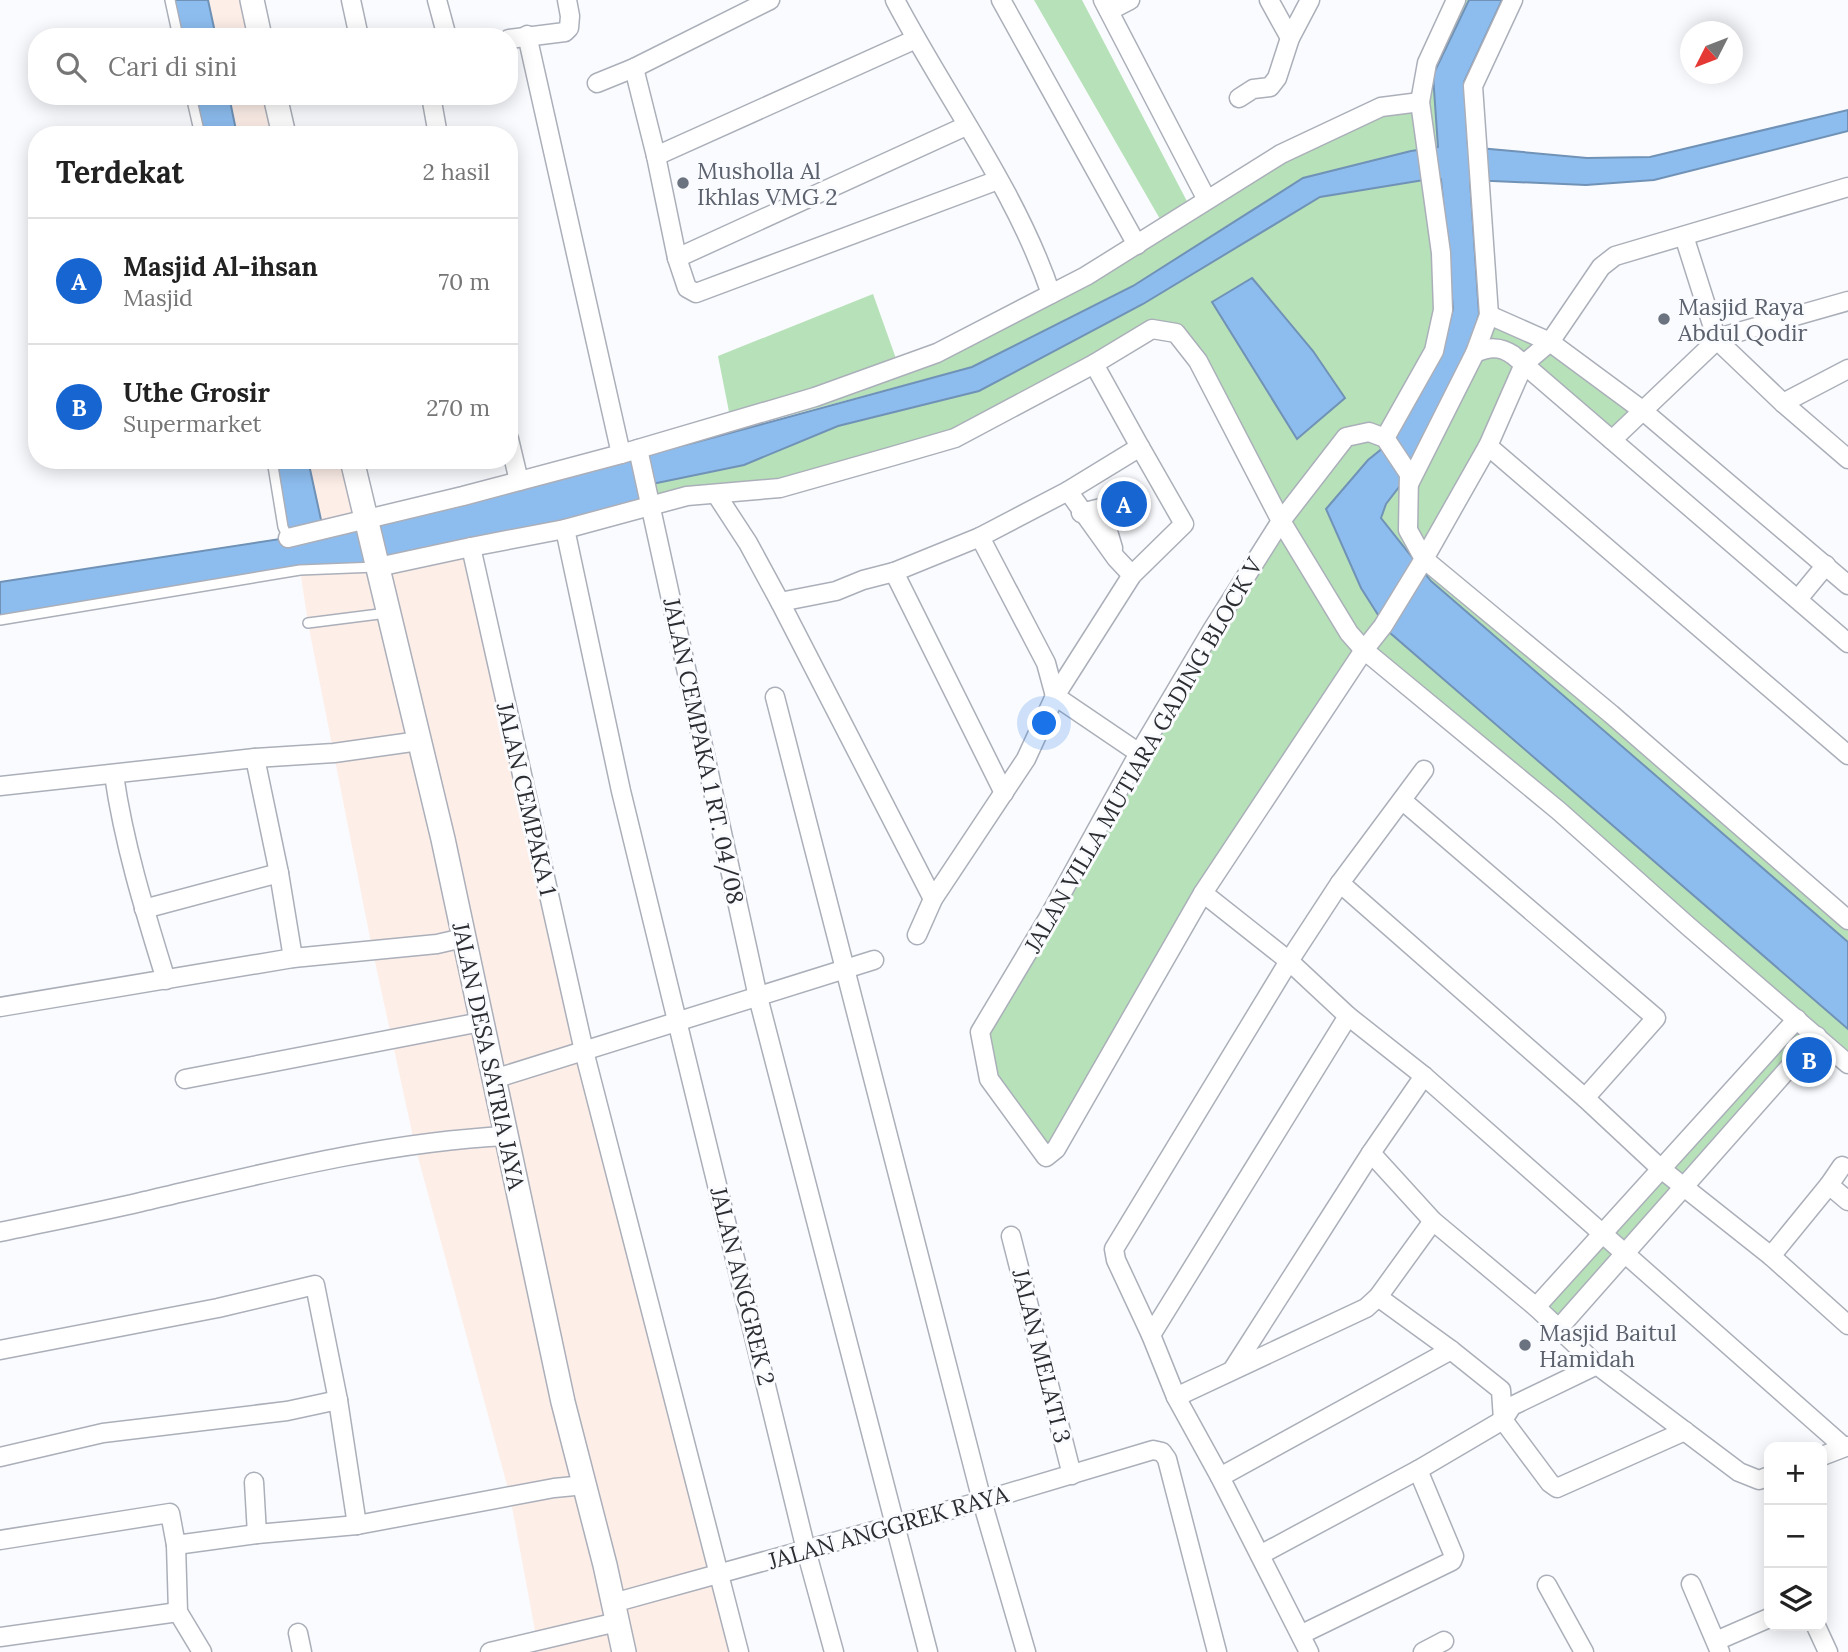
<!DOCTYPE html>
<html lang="id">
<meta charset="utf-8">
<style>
:root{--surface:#fff;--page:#f6f6f6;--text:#222;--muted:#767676;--line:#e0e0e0;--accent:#1765d0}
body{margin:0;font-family:Lora,serif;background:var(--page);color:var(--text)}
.controls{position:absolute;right:21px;bottom:21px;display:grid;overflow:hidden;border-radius:14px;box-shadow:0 4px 18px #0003}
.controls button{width:63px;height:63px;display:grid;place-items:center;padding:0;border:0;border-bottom:2px solid var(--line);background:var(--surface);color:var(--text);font:35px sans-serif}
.compass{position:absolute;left:1680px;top:21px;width:63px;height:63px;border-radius:50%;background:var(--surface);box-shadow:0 4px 18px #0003;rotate:228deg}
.you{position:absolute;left:1045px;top:724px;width:24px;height:24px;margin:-18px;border:5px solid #fff;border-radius:50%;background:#1a73e8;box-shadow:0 0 0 10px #1a73e833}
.badge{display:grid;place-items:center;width:46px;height:46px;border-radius:50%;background:var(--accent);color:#fff;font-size:23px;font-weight:700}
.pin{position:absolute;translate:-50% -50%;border:4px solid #fff;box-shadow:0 2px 7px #0006}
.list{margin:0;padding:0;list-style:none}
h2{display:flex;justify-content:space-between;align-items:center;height:91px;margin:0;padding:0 28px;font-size:30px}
h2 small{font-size:23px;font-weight:400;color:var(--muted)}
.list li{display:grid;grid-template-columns:46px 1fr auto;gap:21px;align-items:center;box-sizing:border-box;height:126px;padding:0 28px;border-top:2px solid var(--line)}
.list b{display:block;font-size:26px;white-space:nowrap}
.list p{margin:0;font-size:23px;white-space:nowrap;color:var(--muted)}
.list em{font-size:23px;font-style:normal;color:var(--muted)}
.icon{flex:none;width:38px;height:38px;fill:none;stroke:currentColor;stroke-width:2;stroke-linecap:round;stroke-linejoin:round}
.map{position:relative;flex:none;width:1848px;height:1652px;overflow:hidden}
.search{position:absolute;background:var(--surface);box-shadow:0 4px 18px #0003;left:28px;top:28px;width:490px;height:77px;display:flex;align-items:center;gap:18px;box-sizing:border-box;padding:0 24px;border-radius:28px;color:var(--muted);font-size:26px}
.panel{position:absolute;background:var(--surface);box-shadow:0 4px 18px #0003;left:28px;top:126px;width:490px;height:343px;border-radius:28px}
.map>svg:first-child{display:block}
.commercial{fill:#fdeee8}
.green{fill:#b7e1b8;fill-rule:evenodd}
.water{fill:#8dbdef;stroke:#7092b6;stroke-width:2}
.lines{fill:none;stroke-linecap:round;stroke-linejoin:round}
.service-casing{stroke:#abafb9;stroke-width:12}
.minor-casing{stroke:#abafb9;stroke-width:21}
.tertiary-casing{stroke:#abafb9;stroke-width:26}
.service{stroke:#fff;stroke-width:9}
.minor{stroke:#fff;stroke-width:18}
.tertiary{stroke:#fff;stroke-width:23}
.worship-dot{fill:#6b7280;stroke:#fafbfe;stroke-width:2.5}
.labels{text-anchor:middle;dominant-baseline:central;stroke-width:6;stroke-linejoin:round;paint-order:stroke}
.worship-label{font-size:23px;fill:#5b616d;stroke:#fafbfe;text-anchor:start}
.street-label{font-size:23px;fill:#2b2d31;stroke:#fafbfe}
</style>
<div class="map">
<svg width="1848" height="1652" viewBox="0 0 1848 1652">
<rect width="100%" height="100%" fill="#fafbfe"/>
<g class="commercial">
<polygon points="208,0 252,0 260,37 216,37"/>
<polygon points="228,96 275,96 284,135 236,135"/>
<polygon points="308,460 352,460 366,519 323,529"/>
<polygon points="471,547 489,630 739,1652 539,1652 510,1496 415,1146 372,948 308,623 300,570"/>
</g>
<path class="green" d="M 1034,0 L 1082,0 L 1191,209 L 1281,154 L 1420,102 L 1456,0 L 1513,0 L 1473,86 L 1489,314 L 1642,410 L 1612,440 L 1525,365 L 1424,559 L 1848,920 L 1848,1064 L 1817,1036 L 1559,1328 L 1536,1307 L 1797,1019 L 1364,650 L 1050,1155 L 989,1079 L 980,1032 L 1281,521 L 1198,361 L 1165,330 L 992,418 L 832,474 L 300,570 L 0,620 L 0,582 L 296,536 L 731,422 L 718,356 L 873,294 L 899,367 L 1164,226 ZM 1427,148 L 1430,179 L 1320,197 L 1143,304 L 979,391 L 838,426 L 744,465 L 640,455 L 972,367 L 1133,286 L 1303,178 ZM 1252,278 L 1313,351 L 1345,398 L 1298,439 Z"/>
<g class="water">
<polygon points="170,0 208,0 216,37 178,37"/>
<polygon points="1469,0 1502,0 1464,82 1468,147 1587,158 1650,157 1848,110 1848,131 1654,180 1586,185 1470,180 1479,314 1465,363 1409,474 1386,504 1381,518 1431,581 1848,942 1848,1029 1389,632 1361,588 1326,509 1368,460 1389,443 1441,354 1453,309 1441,179 1430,179 1320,197 1143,304 979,391 838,426 744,465 647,485 650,505 378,567 300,570 0,620 0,582 287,538 272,460 308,460 323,529 366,521 693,443 972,367 1133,286 1303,178 1411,151 1438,147 1433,75"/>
<polygon points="191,96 229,96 237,135 200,135"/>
<polygon points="1252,278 1313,351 1345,398 1297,439 1212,302"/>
</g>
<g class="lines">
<g class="service-casing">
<g id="service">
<polyline points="170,0 178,37"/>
<polyline points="191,96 200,135"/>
<polyline points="272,460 283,527 288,538"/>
<polyline points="0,620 300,570 376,567"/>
<polyline points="308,623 387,613"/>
</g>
</g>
<g class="minor-casing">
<g id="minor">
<polyline points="351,0 359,37"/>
<polyline points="437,0 447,37"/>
<path d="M 895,0 C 946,97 1016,190 1051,294"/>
<polyline points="1001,0 1137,245"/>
<polyline points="1103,0 1206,198"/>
<polyline points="1269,0 1290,38"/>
<polyline points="1109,11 1130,0"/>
<polyline points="527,35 621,454 815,397 937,353 1086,276 1281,154 1381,107 1420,102"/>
<polyline points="509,39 565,32 569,28 570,16 567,0"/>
<polyline points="634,68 656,156 677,258 687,288 696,293 998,180"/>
<polyline points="597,83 634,68 770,0"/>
<polyline points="431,96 438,135"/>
<polyline points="1239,98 1253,89 1270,87 1277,78 1290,38 1310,0"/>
<polyline points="656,156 916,39"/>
<polyline points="1848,187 1615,256 1601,267 1550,342 1524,364 1488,446 1424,559 1611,714 1848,920"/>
<polyline points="1684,236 1717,340 1783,403 1848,459"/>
<polyline points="677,258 966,126"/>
<polyline points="1489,315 1550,342 1642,410 1848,585"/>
<path d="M 1475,353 C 1489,347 1500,346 1513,355 L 1848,643"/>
<polyline points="1783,403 1848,369"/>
<polygon points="1369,432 1385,438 1409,474 1408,530 1424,559 1383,626 1364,650 1203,893 1056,1149 1046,1157 989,1079 980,1032 1047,920 1139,753 1212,630 1281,521 1346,437"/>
<polyline points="1385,438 1434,351 1443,310 1441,253 1420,102 1427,63 1456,0"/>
<polyline points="509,439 519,481"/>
<polyline points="1612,440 1717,340 1728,335 1848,301"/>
<polyline points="1488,446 1848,755"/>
<polyline points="638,449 758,997 928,1652"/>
<polyline points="1409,484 1475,353 1489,315 1473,86 1513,0"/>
<polyline points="1068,491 1116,558 1132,575"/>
<polyline points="716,494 748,543 780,602 933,899"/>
<polyline points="1081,513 1101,508 1113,548"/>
<polyline points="565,529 621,791 806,1550 834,1652"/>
<polyline points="980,537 1068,491 1140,447 1094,364"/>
<polyline points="288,538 463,496 621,454"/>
<polyline points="471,547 584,1051 739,1652"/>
<polyline points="378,567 471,547 565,529 687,496 780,488 893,456 955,438 1094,364 1152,329 1176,333 1198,361 1281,521 1349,633 1364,650 1559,811 1688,926 1848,1064"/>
<polyline points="894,572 1004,793"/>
<polyline points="1798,599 1826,565"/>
<polyline points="780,602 836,591 863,580 894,572 980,537 1046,663 1055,696 1139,753"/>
<polyline points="775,697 982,1501 1026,1652"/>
<polyline points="255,758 279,873 293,958"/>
<path d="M 114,775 C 124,845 145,912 166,980"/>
<polyline points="0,786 255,758 334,753 419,741"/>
<polyline points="1403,801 1656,1018 1585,1098"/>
<polyline points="1340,883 1585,1098 1660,1168 1771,1256 1848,1325"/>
<polyline points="1203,893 1289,961 1348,1016 1424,1076 1844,1447"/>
<polyline points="144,909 279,873"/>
<polyline points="917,935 933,899 1026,759 1055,696 1132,575 1184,524 1140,447"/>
<polyline points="0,1007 293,958 437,944 463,938"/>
<polyline points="185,1079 481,1022"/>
<polyline points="494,1079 874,960"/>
<polyline points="1371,1153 1433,1221 1536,1307 1597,1365 1739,1472 1759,1480 1769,1476"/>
<polyline points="1829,1185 1842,1166"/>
<path d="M 0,1232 C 47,1222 94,1213 141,1202 C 261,1174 383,1142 507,1136"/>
<polyline points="1011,1236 1072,1475"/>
<polyline points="1771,1256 1829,1185 1848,1201"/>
<polyline points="1378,1297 1451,1350 1501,1390 1503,1420"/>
<polyline points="1536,1307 1797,1019"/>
<polyline points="1559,1328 1817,1036"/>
<polyline points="1151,1335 1348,1016"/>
<polyline points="0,1350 218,1308 315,1285 338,1400 357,1525"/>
<polyline points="1233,1369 1371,1153 1424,1076"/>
<polyline points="1176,1397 1366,1308 1378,1297 1433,1221"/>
<polyline points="1503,1420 1550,1483 1557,1488 1685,1431"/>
<polyline points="1822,1456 1848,1446"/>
<polyline points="0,1457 103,1433 287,1411 338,1400"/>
<polyline points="1220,1477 1451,1350"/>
<polyline points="254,1482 257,1534"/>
<polyline points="0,1540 170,1513 176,1545 257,1534 357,1525 554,1488 585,1485"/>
<polyline points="176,1545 178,1612 202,1652"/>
<polyline points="1260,1555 1418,1470 1503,1420 1512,1406 1597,1365"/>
<polyline points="1691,1584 1720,1652"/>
<polyline points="1547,1585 1584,1652"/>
<polyline points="613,1603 982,1501 1153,1450 1162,1452 1167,1459 1217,1652"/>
<polyline points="1816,1626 1828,1652"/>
<polyline points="298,1633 302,1652"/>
<polyline points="1302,1634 1452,1561 1454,1556 1418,1470"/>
<polyline points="0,1637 178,1612"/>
<polyline points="1716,1641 1769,1618"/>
<polyline points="490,1652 617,1622"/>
<polyline points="1309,1652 1220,1477 1176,1397 1151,1335 1116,1260 1114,1249 1289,961 1340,883 1424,770"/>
<polyline points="1423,1652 1444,1641"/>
</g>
</g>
<g class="tertiary-casing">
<g id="tertiary">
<polyline points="252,0 260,37"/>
<polyline points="275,96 284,135"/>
<polyline points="352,460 443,839 563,1402 605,1565 624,1652"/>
</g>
</g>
<use href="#service" class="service"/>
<use href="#minor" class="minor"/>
<use href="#tertiary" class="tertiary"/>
</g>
<g class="worship-dot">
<circle cx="683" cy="183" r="7"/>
<circle cx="1664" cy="319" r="7"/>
<circle cx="1525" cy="1345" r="7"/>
</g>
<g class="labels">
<g class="worship-label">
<text x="697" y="170">Musholla Al<tspan x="697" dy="26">Ikhlas VMG 2</tspan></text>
<text x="1678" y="306">Masjid Raya<tspan x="1678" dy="26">Abdul Qodir</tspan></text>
<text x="1539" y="1332">Masjid Baitul<tspan x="1539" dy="26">Hamidah</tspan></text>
</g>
<g class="street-label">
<text transform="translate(704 751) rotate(78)">JALAN CEMPAKA 1 RT. 04/08</text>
<text transform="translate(1143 755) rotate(-60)">JALAN VILLA MUTIARA GADING BLOCK V</text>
<text transform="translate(527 799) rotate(77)">JALAN CEMPAKA 1</text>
<text transform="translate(489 1056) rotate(78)">JALAN DESA SATRIA JAYA</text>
<text transform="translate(743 1286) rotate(76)">JALAN ANGGREK 2</text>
<text transform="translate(1042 1356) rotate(76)">JALAN MELATI 3</text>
<text transform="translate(888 1527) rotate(-16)">JALAN ANGGREK RAYA</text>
</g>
</g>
</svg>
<div class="controls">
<button>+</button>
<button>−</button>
<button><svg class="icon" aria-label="layers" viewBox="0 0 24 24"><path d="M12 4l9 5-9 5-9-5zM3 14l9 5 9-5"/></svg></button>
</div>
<svg class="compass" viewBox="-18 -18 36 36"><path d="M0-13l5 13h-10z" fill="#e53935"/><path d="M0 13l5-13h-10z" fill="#767676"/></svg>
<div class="you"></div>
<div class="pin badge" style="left:1124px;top:504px">A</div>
<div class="pin badge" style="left:1809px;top:1060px">B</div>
<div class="search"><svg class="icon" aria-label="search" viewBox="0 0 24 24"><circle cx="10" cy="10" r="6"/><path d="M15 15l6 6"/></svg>Cari di sini</div>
<section class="panel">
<h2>Terdekat<small>2 hasil</small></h2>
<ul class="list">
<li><span class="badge">A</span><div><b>Masjid Al-ihsan</b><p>Masjid</p></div><em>70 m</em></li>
<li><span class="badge">B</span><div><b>Uthe Grosir</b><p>Supermarket</p></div><em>270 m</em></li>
</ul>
</section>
</div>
